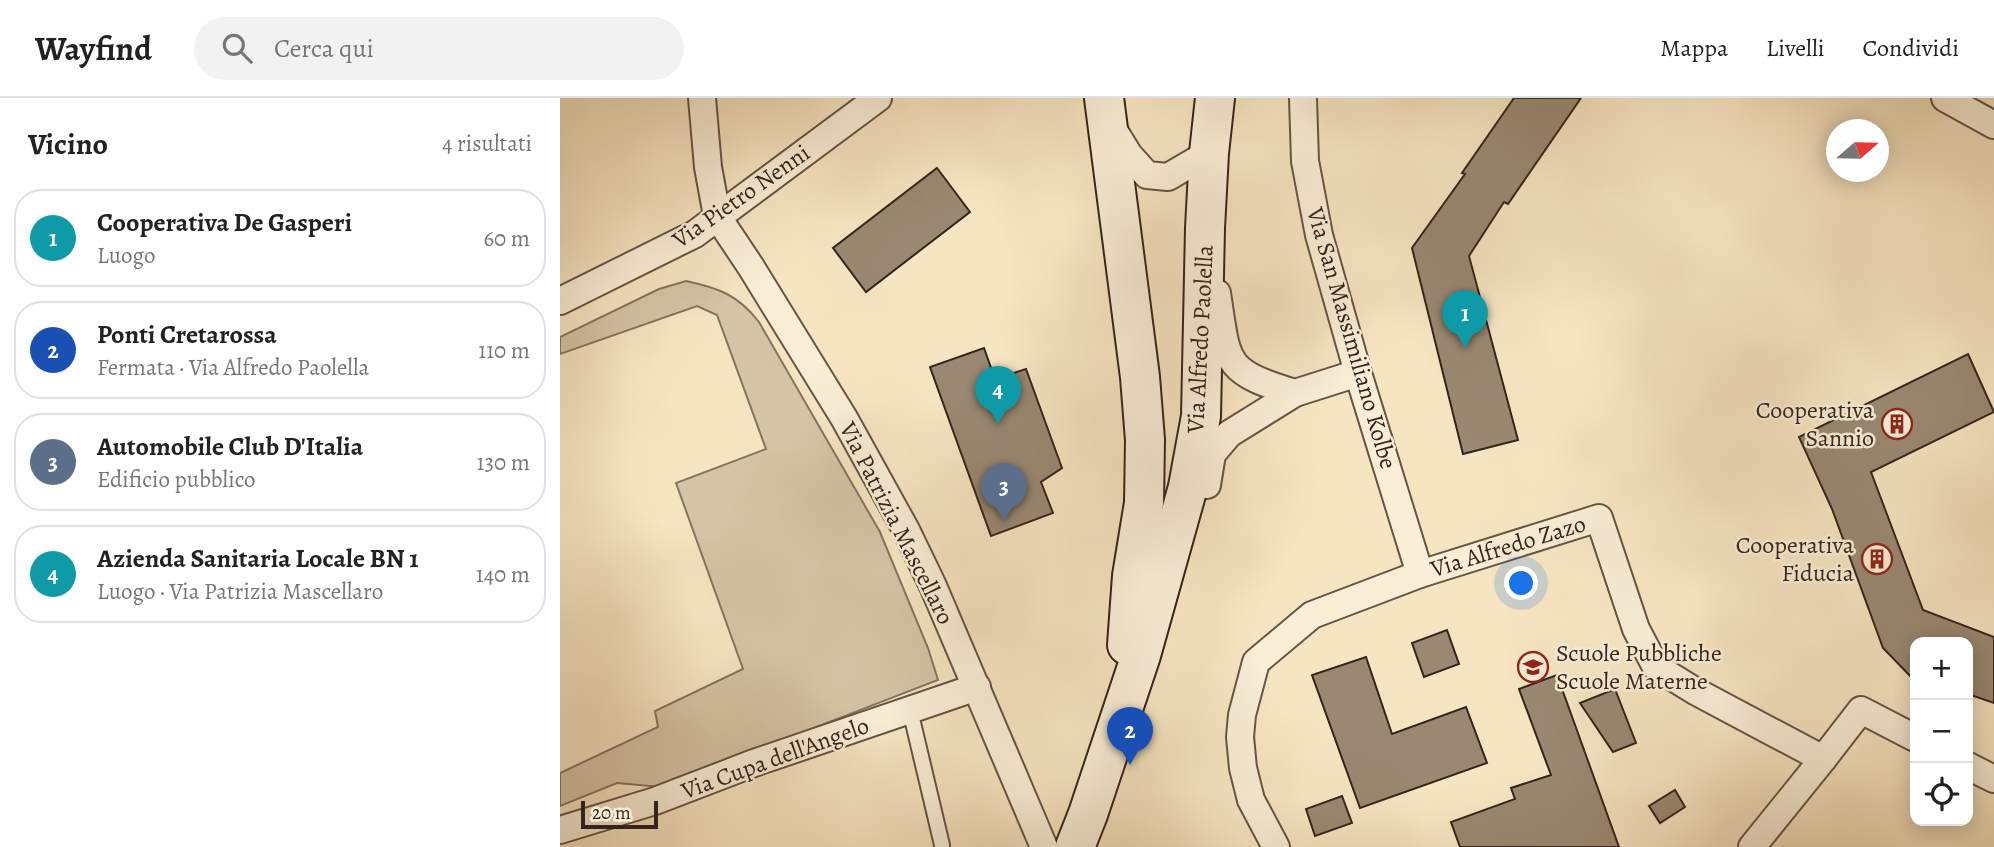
<!DOCTYPE html>
<html lang="it">
<meta charset="utf-8">
<style>
:root{--surface:#fff;--page:#f2f2f2;--text:#222;--muted:#767676;--line:#e0e0e0;--accent:#0f766e}
body{margin:0;font-family:Alegreya,serif;background:var(--page);color:var(--text)}
.controls{position:absolute;right:21px;bottom:21px;display:grid;overflow:hidden;border-radius:14px;box-shadow:0 4px 18px #0003}
.controls button{width:63px;height:63px;display:grid;place-items:center;padding:0;border:0;border-bottom:2px solid var(--line);background:var(--surface);color:var(--text);font:35px sans-serif}
.compass{position:absolute;left:1266px;top:21px;width:63px;height:63px;border-radius:50%;background:var(--surface);box-shadow:0 4px 18px #0003;rotate:70deg}
.scale{position:absolute;left:21px;bottom:18px;width:77px;box-sizing:border-box;padding-left:7px;border:4px solid #35241c;border-top:0;font-size:19px;line-height:24px;white-space:nowrap;color:#35241c;-webkit-text-stroke:5px #faeed7;paint-order:stroke}
.you{position:absolute;left:962px;top:486px;width:24px;height:24px;margin:-18px;border:5px solid #fff;border-radius:50%;background:#1a73e8;box-shadow:0 0 0 10px #1a73e833}
.badge{display:grid;place-items:center;width:46px;height:46px;border-radius:50%;background:var(--accent);color:#fff;font-size:23px;font-weight:700}
.pin{position:absolute;translate:-50% -58px;filter:drop-shadow(0 2px 4px #0008)}
.pin::after{content:'';position:absolute;top:37px;width:24px;height:21px;background:inherit;clip-path:polygon(0 0,100% 0,50% 100%)}
.list{margin:0;padding:0;list-style:none}
h2{display:flex;justify-content:space-between;align-items:center;height:91px;margin:0;padding:0 28px;font-size:30px}
h2 small{font-size:23px;font-weight:400;color:var(--muted)}
.list li{display:grid;grid-template-columns:46px 1fr auto;gap:21px;align-items:center;box-sizing:border-box;height:98px;margin:0 14px 14px;padding:0 14px;border:2px solid var(--line);border-radius:28px}
.list b{display:block;font-size:26px;white-space:nowrap}
.list p{margin:0;font-size:23px;white-space:nowrap;color:var(--muted)}
.list em{font-size:23px;font-style:normal;color:var(--muted)}
.icon{flex:none;width:38px;height:38px;fill:none;stroke:currentColor;stroke-width:2;stroke-linecap:round;stroke-linejoin:round}
.map{position:relative;flex:none;width:1434px;height:749px;overflow:hidden}
header{display:flex;align-items:center;gap:42px;box-sizing:border-box;height:98px;padding:0 35px;background:var(--surface);border-bottom:2px solid var(--line)}
header strong{font-size:33px}
nav{display:flex;gap:38px;margin-inline-start:auto;font-size:24px}
.search{width:490px;height:63px;background:var(--page);display:flex;align-items:center;gap:18px;box-sizing:border-box;padding:0 24px;border-radius:38px;color:var(--muted);font-size:26px}
main{display:flex}
aside{flex:1;background:var(--surface)}
.map>svg:first-child{display:block}
.green{fill:#d6c4a6;stroke:#867461;stroke-width:2}
.building{fill:#9a8872;stroke:#35241c;stroke-width:2}
.lines{fill:none;stroke-linecap:round;stroke-linejoin:round}
.service-casing{stroke:#665446;stroke-width:18}
.minor-casing{stroke:#665446;stroke-width:30}
.secondary-casing{stroke:#35241c;stroke-width:42}
.service{stroke:#faeed7;stroke-width:14}
.minor{stroke:#faeed7;stroke-width:26}
.secondary{stroke:#faeed7;stroke-width:38}
.labels{text-anchor:middle;dominant-baseline:central;stroke-width:5;stroke-linejoin:round;paint-order:stroke}
.street-label{font-size:24px;fill:#35241c;stroke:#faeed7}
.poi-label{font-size:24px;fill:#35241c;stroke:#faeed7;text-anchor:end}
</style>
<header>
<strong>Wayfind</strong>
<div class="search"><svg class="icon" aria-label="search" viewBox="0 0 24 24"><circle cx="10" cy="10" r="6"/><path d="M15 15l6 6"/></svg>Cerca qui</div>
<nav><a>Mappa</a><a>Livelli</a><a>Condividi</a></nav>
</header>
<main>
<aside>
<h2>Vicino<small>4 risultati</small></h2>
<ul class="list">
<li><span class="badge" style="background:#0f9aa8">1</span><div><b>Cooperativa De Gasperi</b><p>Luogo</p></div><em>60 m</em></li>
<li><span class="badge" style="background:#1a4fb4">2</span><div><b>Ponti Cretarossa</b><p>Fermata · Via Alfredo Paolella</p></div><em>110 m</em></li>
<li><span class="badge" style="background:#5c6f8a">3</span><div><b>Automobile Club D'Italia</b><p>Edificio pubblico</p></div><em>130 m</em></li>
<li><span class="badge" style="background:#0f9aa8">4</span><div><b>Azienda Sanitaria Locale BN 1</b><p>Luogo · Via Patrizia Mascellaro</p></div><em>140 m</em></li>
</ul>
</aside>
<div class="map">
<svg width="1434" height="749" viewBox="0 0 1434 749">
<rect width="100%" height="100%" fill="#f7e5c2"/>
<filter id="stains"><feTurbulence type="fractalNoise" baseFrequency=".00286" numOctaves="4"/><feColorMatrix values="0 0 0 0 .2 0 0 0 0 .09 0 0 0 0 .02 0 0 0 .5 -.17"/></filter>
<radialGradient id="worn" r=".72"><stop offset=".6" stop-color="#630" stop-opacity="0"/><stop offset="1" stop-color="#630" stop-opacity=".3"/></radialGradient>
<path class="green" d="M 126,183 C 159,190 178,197 199,224 L 320,434 L 368,550 L 378,582 L 101,689 L 57,685 L 0,708 L 0,675 L 98,629 L 95,613 L 183,571 L 116,385 L 206,351 L 157,217 L 137,208 L 0,256 L 0,239 L 99,191 Z"/>
<g class="building">
<polygon points="954,0 1021,0 948,106 944,104 909,158 958,342 903,356 852,150 905,76 902,75"/>
<polygon points="377,70 410,114 306,194 273,150"/>
<polygon points="424,250 435,281 466,271 502,370 481,384 493,415 431,438 370,269"/>
<polygon points="1408,256 1434,314 1311,374 1363,512 1434,539 1434,605 1408,596 1408,544 1355,544 1355,583 1323,550 1272,411 1239,339"/>
<polygon points="887,532 899,566 864,579 852,545"/>
<polygon points="806,559 832,636 906,609 927,665 800,710 752,577"/>
<polygon points="997,577 1059,749 900,749 891,724 955,701 951,690 991,677 959,591"/>
<polygon points="1055,591 1076,645 1053,654 1020,605"/>
<polygon points="1115,692 1125,709 1100,725 1089,708"/>
<polygon points="782,698 792,725 755,738 746,711"/>
</g>
<g class="lines">
<g class="service-casing">
<polyline id="service" points="350,612 382,747"/>
</g>
<g class="minor-casing">
<g id="minor">
<polyline points="142,0 148,69 157,118 191,169 284,320 346,432 373,488 484,749"/>
<polyline points="743,0 745,63 759,137 798,275 860,476"/>
<polyline points="1385,0 1434,27"/>
<polyline points="553,31 569,57 587,77 608,79 649,55"/>
<path d="M 657,195 C 668,265 662,273 735,295"/>
<polyline points="0,203 135,136 318,0"/>
<polyline points="647,387 652,356 669,336 735,295 798,275"/>
<polyline points="1263,661 1301,612 1355,640"/>
<polyline points="1408,668 1434,681"/>
<polyline points="0,732 95,703 194,665 417,589"/>
<polyline points="716,749 691,702 683,670 680,639 682,617 696,564 752,517 860,476 1039,420 1076,531 1096,569 1135,593 1263,661 1192,749"/>
</g>
</g>
<g class="secondary-casing">
<g id="secondary">
<polyline points="544,0 580,279 585,342 584,405 572,478 567,547"/>
<polyline points="515,749 528,716 581,557 628,389 641,318 645,130 649,55 655,0"/>
</g>
</g>
<use href="#service" class="service"/>
<use href="#minor" class="minor"/>
<use href="#secondary" class="secondary"/>
</g>
<defs>
<g id="building-ring" transform="scale(1.575)"><circle r="9.5" fill="#faeed7" stroke="#8f2418" stroke-width="1.5"/><path d="M-4-6H4V6H1V3H-1V6H-4ZM-2.5-4.3h1.7v1.8h-1.7ZM.8-4.3h1.7v1.8H.8ZM-2.5-1h1.7V.8h-1.7ZM.8-1h1.7V.8H.8Z" fill="#8f2418"/></g>
<g id="school-ring" transform="scale(1.575)"><circle r="9.5" fill="#faeed7" stroke="#8f2418" stroke-width="1.5"/><path d="M0-5L7-2L0 1L-7-2ZM-4 1L0 2.5L4 1V4Q0 6-4 4Z" fill="#8f2418"/></g>
</defs>
<g fill-rule="evenodd">
<use href="#building-ring" x="1337" y="326"/>
<use href="#building-ring" x="1317" y="461"/>
<use href="#school-ring" x="973" y="569"/>
</g>
<g class="labels">
<g class="street-label">
<text transform="translate(181 98) rotate(-35)">Via Pietro Nenni</text>
<text transform="translate(792 240) rotate(74)">Via San Massimiliano Kolbe</text>
<text transform="translate(640 241) rotate(-87)">Via Alfredo Paolella</text>
<text transform="translate(337 425) rotate(63)">Via Patrizia Mascellaro</text>
<text transform="translate(948 448) rotate(-17)">Via Alfredo Zazo</text>
<text transform="translate(215 660) rotate(-20)">Via Cupa dell'Angelo</text>
</g>
<g class="poi-label">
<text x="1314" y="312">Cooperativa<tspan x="1314" dy="28">Sannio</tspan></text>
<text x="1294" y="447">Cooperativa<tspan x="1294" dy="28">Fiducia</tspan></text>
<text x="996" y="555" text-anchor="start">Scuole Pubbliche<tspan x="996" dy="28">Scuole Materne</tspan></text>
</g>
</g>
<rect width="100%" height="100%" filter="url(#stains)"/>
<rect width="100%" height="100%" fill="url(#worn)"/>
</svg>
<div class="controls">
<button>+</button>
<button>−</button>
<button><svg class="icon" aria-label="locate" viewBox="0 0 24 24"><circle cx="12" cy="12" r="6"/><path d="M12 2v4M12 18v4M2 12h4M18 12h4"/></svg></button>
</div>
<svg class="compass" viewBox="-18 -18 36 36"><path d="M0-13l5 13h-10z" fill="#e53935"/><path d="M0 13l5-13h-10z" fill="#767676"/></svg>
<div class="scale">20 m</div>
<div class="you"></div>
<div class="pin badge" style="left:905px;top:250px;background:#0f9aa8">1</div>
<div class="pin badge" style="left:570px;top:667px;background:#1a4fb4">2</div>
<div class="pin badge" style="left:444px;top:423px;background:#5c6f8a">3</div>
<div class="pin badge" style="left:438px;top:326px;background:#0f9aa8">4</div>
</div>
</main>
